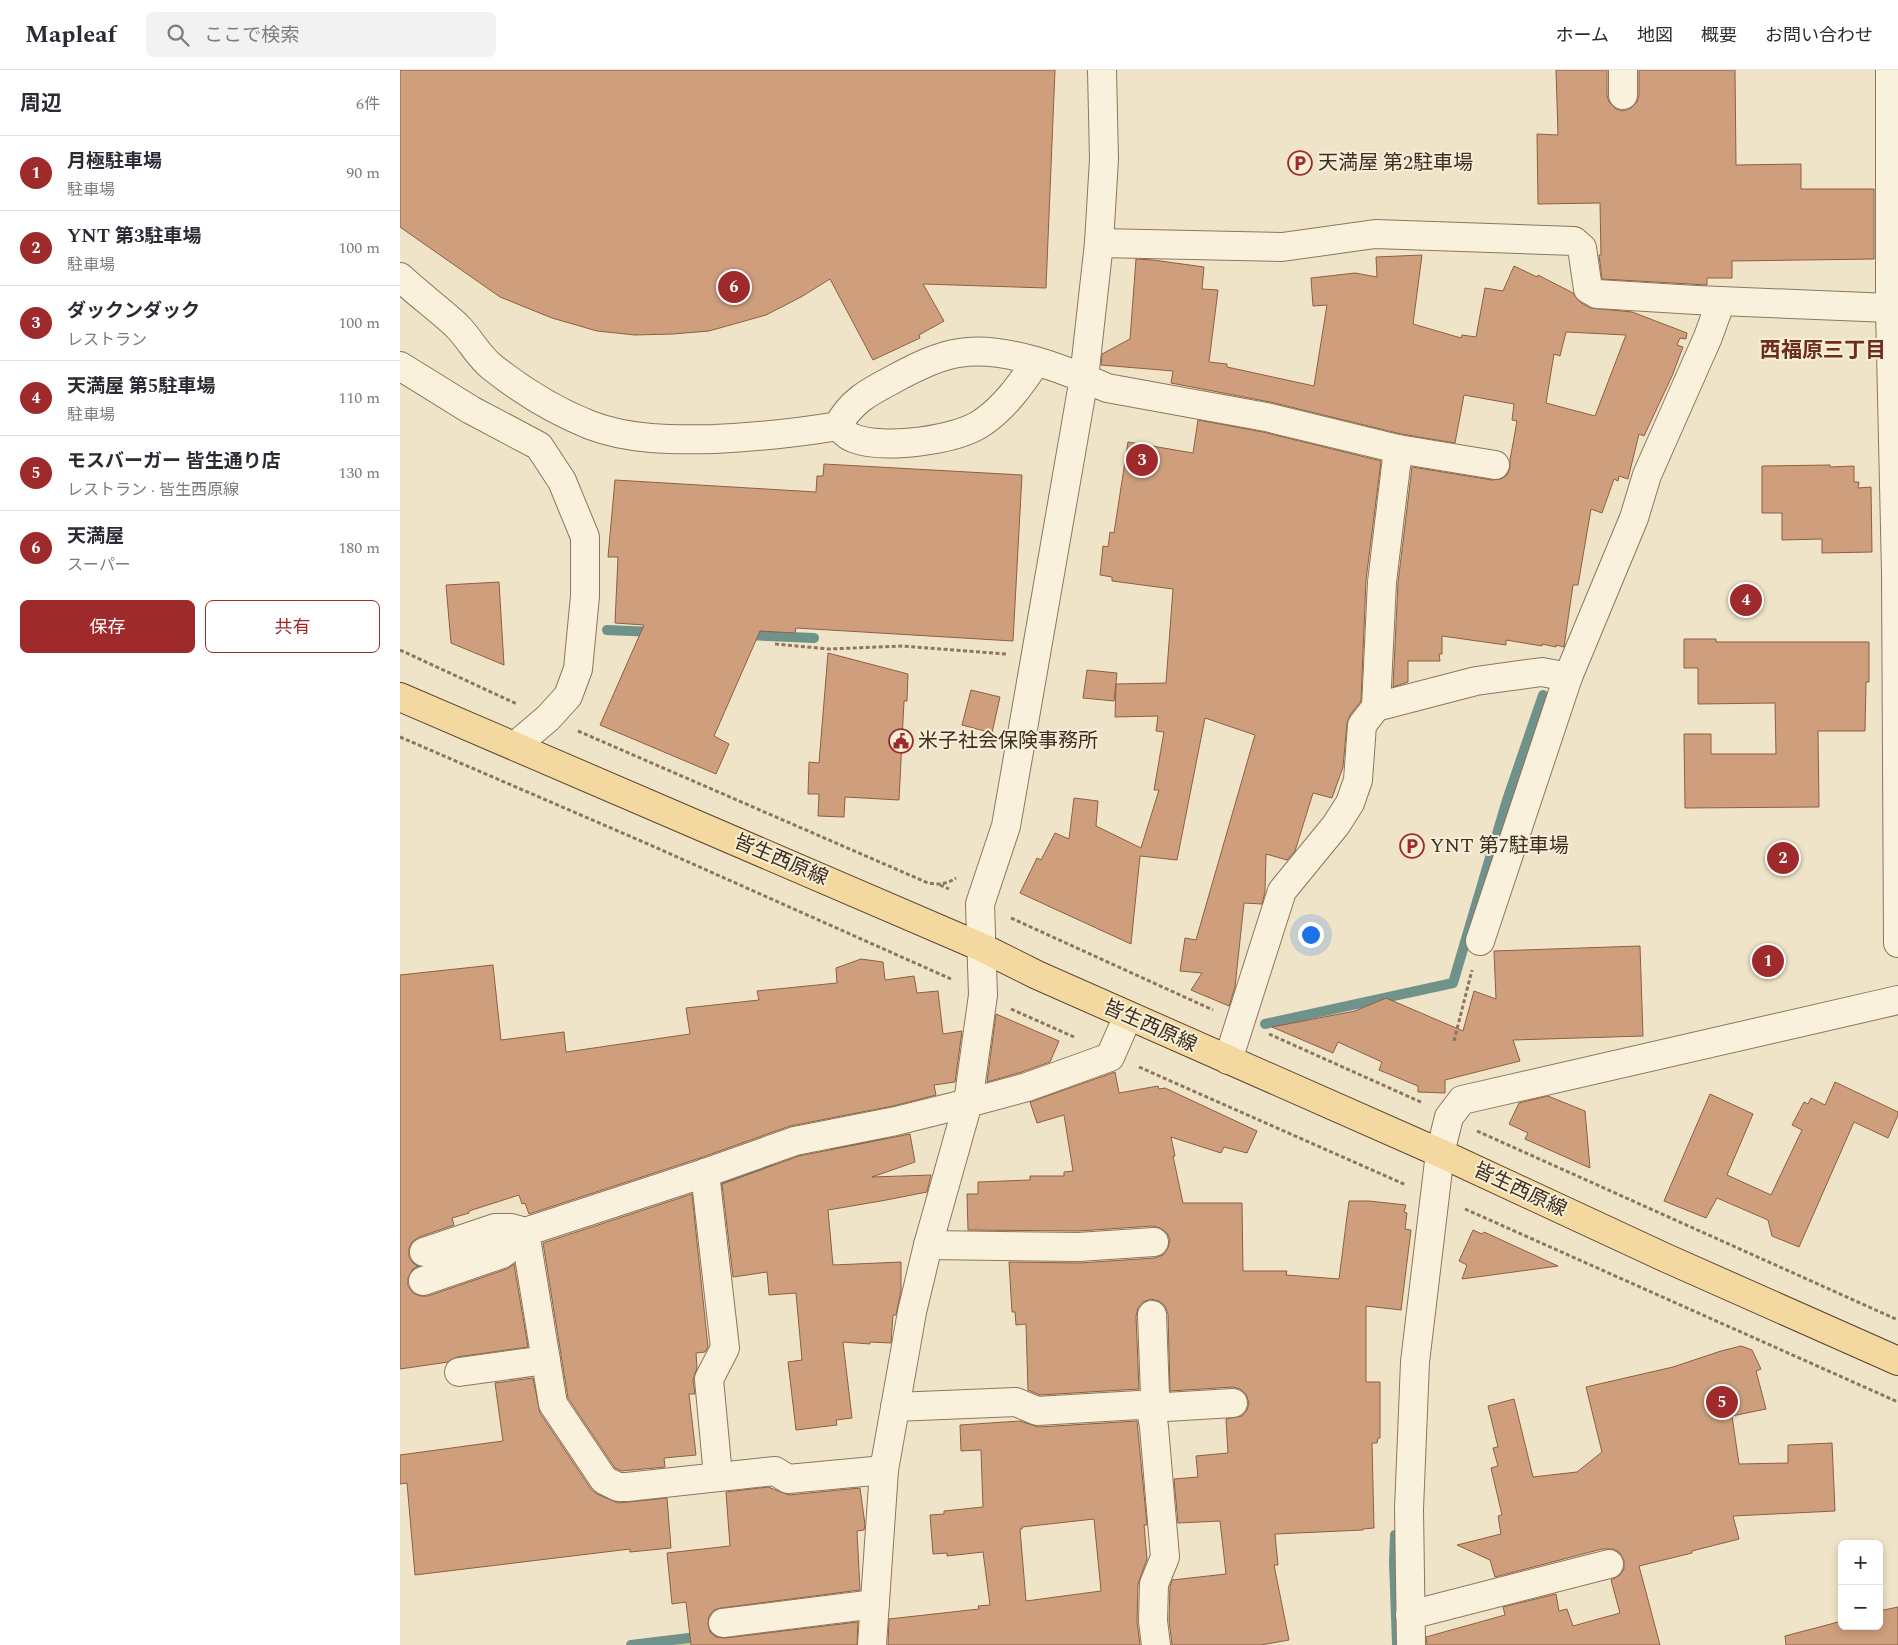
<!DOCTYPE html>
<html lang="ja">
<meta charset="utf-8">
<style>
:root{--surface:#fff;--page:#f2f2f3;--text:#2b2b33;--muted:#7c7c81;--line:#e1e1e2;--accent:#9e2a2b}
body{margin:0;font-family:Spectral,"Noto Sans JP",serif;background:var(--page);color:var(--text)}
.controls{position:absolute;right:15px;bottom:15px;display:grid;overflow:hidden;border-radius:8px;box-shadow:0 2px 8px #0003}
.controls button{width:45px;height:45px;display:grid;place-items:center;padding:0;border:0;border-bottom:1px solid var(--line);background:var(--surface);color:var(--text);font:25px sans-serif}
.you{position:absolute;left:910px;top:864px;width:18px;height:18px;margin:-12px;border:4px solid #fff;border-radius:50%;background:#1a73e8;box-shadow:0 0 0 8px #1a73e833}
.badge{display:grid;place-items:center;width:32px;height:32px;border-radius:50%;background:var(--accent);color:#fff;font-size:16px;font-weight:700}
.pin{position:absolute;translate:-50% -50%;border:2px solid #fff;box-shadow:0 1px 5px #0006}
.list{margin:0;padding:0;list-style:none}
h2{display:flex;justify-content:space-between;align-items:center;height:65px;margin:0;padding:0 20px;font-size:21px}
h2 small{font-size:16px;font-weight:400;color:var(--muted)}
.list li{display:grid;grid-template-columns:32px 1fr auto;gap:15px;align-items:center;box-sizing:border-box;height:75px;padding:0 20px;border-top:1px solid var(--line)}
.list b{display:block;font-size:19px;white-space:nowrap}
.list p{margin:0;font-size:16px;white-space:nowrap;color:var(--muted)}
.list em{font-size:16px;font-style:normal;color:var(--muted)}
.actions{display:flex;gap:10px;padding:15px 20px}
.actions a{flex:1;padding:11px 0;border:1px solid var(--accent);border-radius:8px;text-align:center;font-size:18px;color:var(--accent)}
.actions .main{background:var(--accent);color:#fff}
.icon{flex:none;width:28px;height:28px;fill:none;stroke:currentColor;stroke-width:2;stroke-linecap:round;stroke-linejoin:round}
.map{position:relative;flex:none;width:1498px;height:1575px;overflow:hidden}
header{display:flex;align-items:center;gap:30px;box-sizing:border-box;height:70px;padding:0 25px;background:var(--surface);border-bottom:1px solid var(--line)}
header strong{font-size:24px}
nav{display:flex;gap:28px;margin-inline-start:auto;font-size:18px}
.search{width:350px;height:45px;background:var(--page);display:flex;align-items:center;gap:12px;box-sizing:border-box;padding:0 18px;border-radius:8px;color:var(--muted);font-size:19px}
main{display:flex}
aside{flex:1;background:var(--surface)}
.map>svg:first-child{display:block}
.green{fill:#c9cf9b}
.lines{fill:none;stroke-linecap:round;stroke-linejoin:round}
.stream{stroke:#6f938a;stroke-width:10}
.building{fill:#cf9f7d;stroke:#8d5f41;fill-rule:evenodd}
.minor-casing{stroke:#8d765c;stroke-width:30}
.major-casing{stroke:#5b4430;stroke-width:30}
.path{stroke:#8d765c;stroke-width:3;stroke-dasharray:4 2.5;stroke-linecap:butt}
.minor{stroke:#faf1dc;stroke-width:28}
.major{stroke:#f3d9a0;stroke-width:28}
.labels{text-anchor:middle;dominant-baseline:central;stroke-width:4;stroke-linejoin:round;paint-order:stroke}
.poi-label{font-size:20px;fill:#3d2e20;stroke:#f7eed8;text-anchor:start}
.street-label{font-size:20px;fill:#3d2e20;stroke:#f7eed8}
.neighbourhood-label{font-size:21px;font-weight:bold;fill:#6b2e1e;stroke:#f7eed8}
</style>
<header>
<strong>Mapleaf</strong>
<div class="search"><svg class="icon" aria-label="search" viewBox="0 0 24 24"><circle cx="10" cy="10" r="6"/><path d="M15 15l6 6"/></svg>ここで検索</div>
<nav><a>ホーム</a><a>地図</a><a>概要</a><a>お問い合わせ</a></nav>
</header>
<main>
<aside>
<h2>周辺<small>6件</small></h2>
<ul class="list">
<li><span class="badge">1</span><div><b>月極駐車場</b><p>駐車場</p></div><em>90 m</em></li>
<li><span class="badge">2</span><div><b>YNT 第3駐車場</b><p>駐車場</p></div><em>100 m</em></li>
<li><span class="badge">3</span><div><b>ダックンダック</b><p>レストラン</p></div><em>100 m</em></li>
<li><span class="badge">4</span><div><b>天満屋 第5駐車場</b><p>駐車場</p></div><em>110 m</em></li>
<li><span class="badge">5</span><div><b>モスバーガー 皆生通り店</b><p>レストラン · 皆生西原線</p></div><em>130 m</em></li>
<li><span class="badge">6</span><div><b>天満屋</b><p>スーパー</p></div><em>180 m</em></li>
</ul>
<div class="actions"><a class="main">保存</a><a>共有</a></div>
</aside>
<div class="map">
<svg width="1498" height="1575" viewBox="0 0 1498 1575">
<rect width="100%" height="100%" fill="#f0e4c8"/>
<polygon class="green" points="388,1558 389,1575 272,1575 272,1572"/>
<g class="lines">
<g class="stream">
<polyline points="207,560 254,562"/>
<polyline points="345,565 414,568"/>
<polyline points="865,954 1053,913 1107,730 1143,625"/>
<polyline points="435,1080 481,1067"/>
<polyline points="317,1112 370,1098"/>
<polyline points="0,1200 33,1191"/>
<polyline points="995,1465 994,1492 997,1574"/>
<polyline points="231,1575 330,1563"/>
</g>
</g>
<g class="building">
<polygon points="0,0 655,0 646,218 523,214 544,251 519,265 520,268 473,290 430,209 401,227 366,245 309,261 273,264 235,265 197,261 152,248 100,227 0,157"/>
<polygon points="1156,0 1207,0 1207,25 1209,32 1216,39 1223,41 1231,38 1237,32 1239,25 1239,0 1335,0 1336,95 1401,94 1401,119 1474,119 1474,189 1332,191 1332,208 1307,208 1307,215 1202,209 1199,185 1201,185 1200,133 1138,134 1137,64 1158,65"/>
<path d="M 1022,185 L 1013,254 L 1061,268 L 1062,265 L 1076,267 L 1085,218 L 1103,221 L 1114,196 L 1137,207 L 1138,205 L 1173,223 L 1180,232 L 1190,238 L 1232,242 L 1287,263 L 1286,269 L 1280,268 L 1277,275 L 1283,277 L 1272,306 L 1244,366 L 1239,364 L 1228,409 L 1219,406 L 1218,411 L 1214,409 L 1202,443 L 1191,439 L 1178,515 L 1173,515 L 1164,577 L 1156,575 L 1156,577 L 1142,574 L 1142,576 L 1106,570 L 1106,575 L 1042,566 L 1042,584 L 1039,584 L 1040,591 L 1008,591 L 1008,612 L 993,617 L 998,513 L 1012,397 L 1092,410 L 1101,409 L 1107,405 L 1110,398 L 1110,390 L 1117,351 L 1112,350 L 1114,334 L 1064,325 L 1055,373 L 1001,364 L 870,332 L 771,313 L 773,301 L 701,295 L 702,284 L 730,269 L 736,189 L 753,190 L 804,197 L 802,219 L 818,220 L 809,292 L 827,294 L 827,297 L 914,316 L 927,235 L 913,236 L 911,208 L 955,203 L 977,207 L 976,187 ZM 1166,262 L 1226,265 L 1195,346 L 1146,333 L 1154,284 L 1160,286 Z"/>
<polygon points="798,350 863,362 981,391 966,510 961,631 950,645 947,653 943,697 932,728 913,723 895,781 887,790 866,784 865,822 862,834 844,833 835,917 829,936 791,920 802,903 780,901 785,868 796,870 855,665 805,648 777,790 740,786 731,874 620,823 637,788 641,790 655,763 669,769 674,728 698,731 696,756 741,778 759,720 754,720 764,662 756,661 758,646 715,647 716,614 766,613 773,519 712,511 712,507 700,505 703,476 708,477 710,462 714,463 728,372 793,383"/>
<polygon points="424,394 622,405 613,571 396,558 395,563 360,561 314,666 329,674 316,704 200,655 244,555 215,553 218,487 208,487 215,410 416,422 417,406 423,406"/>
<polygon points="1430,395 1430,397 1454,396 1454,412 1459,412 1458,418 1471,417 1472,482 1422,483 1422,469 1382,470 1382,443 1362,443 1362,396"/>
<polygon points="99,512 104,595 51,573 46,515"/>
<polygon points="1284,569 1316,569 1316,572 1469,572 1469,612 1466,612 1465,661 1418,661 1419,737 1285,738 1284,664 1311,664 1311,684 1376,684 1375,633 1298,634 1298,598 1284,598"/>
<polygon points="428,583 508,604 507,631 504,631 499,730 445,727 444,747 418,746 419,724 408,724 409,692 419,693"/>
<polygon points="687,600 717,603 714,631 683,628"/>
<polygon points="571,620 600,627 592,663 562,655"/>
<polygon points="1240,876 1243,966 1113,970 1120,991 1045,1010 1045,1023 1018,1022 1018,1016 979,1000 982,992 938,972 933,983 872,957 955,941 986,928 1063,961 1074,921 1096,929 1094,881"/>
<polygon points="461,889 483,892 485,910 514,906 517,923 538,921 543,964 562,961 555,1012 534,1015 536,1025 493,1036 390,1056 300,1088 129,1144 125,1133 122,1134 119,1125 69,1141 69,1143 52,1148 54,1155 19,1167 12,1172 9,1178 9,1187 13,1193 18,1196 12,1200 8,1208 8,1216 13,1223 20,1226 28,1226 107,1199 114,1194 128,1277 57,1287 48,1292 0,1299 0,905 93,895 101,970 164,962 166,982 290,964 286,938 359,930 357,921 437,913 436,898"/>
<polygon points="596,944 659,971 650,992 622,1002 587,1012"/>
<polygon points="715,1002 719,1023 758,1016 759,1019 765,1018 857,1061 847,1083 824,1077 821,1083 771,1067 775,1086 773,1086 783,1133 842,1133 843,1201 887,1201 886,1205 939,1209 949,1131 969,1131 1006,1135 1004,1142 1007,1143 1005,1159 1011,1160 1001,1240 966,1236 966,1312 980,1312 980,1368 978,1368 977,1373 972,1373 974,1458 963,1459 963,1460 875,1464 878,1495 874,1495 889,1570 861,1575 772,1575 769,1550 770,1517 772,1510 826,1504 820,1451 778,1453 774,1409 798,1407 796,1386 828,1383 826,1349 842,1346 847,1340 849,1333 846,1324 840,1319 833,1317 770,1321 768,1244 765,1236 759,1231 751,1229 743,1232 738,1238 736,1246 739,1319 640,1325 628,1320 626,1254 616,1255 615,1242 612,1242 609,1192 679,1193 755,1188 763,1185 768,1178 770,1170 767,1163 760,1158 753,1156 678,1161 568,1160 567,1124 578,1124 578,1112 630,1110 630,1106 664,1106 664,1102 673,1101 664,1045 637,1053 630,1032"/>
<polygon points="1435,1012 1498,1042 1498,1045 1488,1068 1454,1052 1399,1177 1372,1166 1368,1150 1317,1128 1306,1148 1264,1131 1310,1024 1353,1044 1327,1105 1371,1125 1402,1060 1392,1055 1404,1032 1408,1034 1411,1028 1425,1035"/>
<polygon points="1148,1026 1185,1041 1190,1098 1125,1069 1128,1063 1109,1054 1119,1033"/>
<polygon points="510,1064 515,1092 472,1107 531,1105 527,1122 481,1131 428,1140 433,1195 501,1192 501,1220 496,1245 493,1245 491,1273 470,1272 470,1274 443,1272 452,1348 436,1350 437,1355 396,1360 388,1292 402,1290 396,1223 369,1225 367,1202 333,1207 322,1114 399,1086"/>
<polygon points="292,1124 308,1277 305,1282 296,1283 297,1298 293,1310 295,1324 289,1324 296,1385 264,1388 265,1397 222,1401 215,1398 168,1328 143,1173"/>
<polygon points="1073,1160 1082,1164 1084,1162 1158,1196 1062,1209 1067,1195 1059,1191"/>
<polygon points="1341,1276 1352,1280 1361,1299 1356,1301 1366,1339 1332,1346 1339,1394 1388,1393 1388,1375 1432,1373 1435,1441 1333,1446 1339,1469 1292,1481 1292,1483 1239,1496 1260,1575 1027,1575 1026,1567 1105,1545 1103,1537 1156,1524 1159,1541 1167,1539 1173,1556 1220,1543 1211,1510 1220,1505 1224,1499 1224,1491 1220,1483 1214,1479 1202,1479 1095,1507 1090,1490 1057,1475 1101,1464 1098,1446 1102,1445 1091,1398 1098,1396 1093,1378 1098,1377 1088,1336 1114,1329 1133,1407 1177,1402 1202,1382 1186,1317 1273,1297 1321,1281"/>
<polygon points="133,1308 140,1343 191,1419 197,1424 218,1433 267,1428 271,1478 230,1482 230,1479 15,1505 7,1413 0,1414 0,1385 103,1371 95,1313"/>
<path d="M 620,1351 L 638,1357 L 737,1351 L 747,1455 L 744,1455 L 747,1489 L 738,1514 L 737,1551 L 740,1575 L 488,1575 L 489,1549 L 579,1539 L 578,1536 L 590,1535 L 583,1482 L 547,1486 L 547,1483 L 533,1484 L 530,1445 L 544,1444 L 544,1441 L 583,1437 L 581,1380 L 561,1381 L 560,1355 ZM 694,1449 L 701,1521 L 626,1531 L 620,1459 L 622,1459 L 622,1457 Z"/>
<polygon points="368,1417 389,1425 460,1418 465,1455 464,1460 457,1461 460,1520 321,1538 314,1540 309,1546 308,1554 310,1562 316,1567 325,1568 458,1552 457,1575 291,1575 286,1532 272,1534 267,1483 330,1476 326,1422"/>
<polygon points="1498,1537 1498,1575 1386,1575 1385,1566 1442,1551 1442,1556 1479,1556 1479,1541"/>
</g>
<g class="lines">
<g class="minor-casing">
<g id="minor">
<polyline points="1490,0 1490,238 1496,502 1498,873"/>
<polyline points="1223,25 1223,0"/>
<polyline points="699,173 882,177 975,164 1174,171 1182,178 1188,219 1197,224 1296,230 1490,238"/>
<path d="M 0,207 C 18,224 39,239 57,256 C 70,269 78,286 92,297 C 121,320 155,341 190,355 C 229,370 272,370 314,369 C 356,367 397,363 438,356 C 450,332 469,322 492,310 C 512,299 537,286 559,283 C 604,275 666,300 707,318 L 866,347 L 998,379 L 1095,395"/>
<polyline points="0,296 71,340 139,376 162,411 185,467 185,526 178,599 168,626 148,648 115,676"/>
<path d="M 438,356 C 443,361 447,366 453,368 C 482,380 557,371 583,352 C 605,337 621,314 636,292"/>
<polyline points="976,637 982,512 998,379"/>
<polyline points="1080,871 1168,607 1234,448 1247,405 1308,267 1321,231"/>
<polyline points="828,990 882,821 936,755 950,733 958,710 962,655 976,637 1076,611 1142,602 1168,607"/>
<polyline points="305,1103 325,1278 309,1309 318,1406"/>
<polyline points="125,1162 153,1334 204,1410 218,1417 227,1417 375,1401 388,1409 484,1400"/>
<polyline points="528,1175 678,1177 754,1172"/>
<polyline points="24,1182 95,1158 111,1158 125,1162 305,1103 395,1071 496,1051 568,1033 627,1017 710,987 728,946"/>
<polyline points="23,1211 102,1184 115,1174 125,1162"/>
<polyline points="752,1245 755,1325 749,1338 833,1333"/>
<polyline points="59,1302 146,1290"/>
<path d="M 495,1337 L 616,1332 L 637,1341 L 739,1335 C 752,1336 752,1346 754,1357 L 765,1487 L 754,1514 L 753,1551 L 756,1575"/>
<polyline points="1010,1545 1209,1494"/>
<polyline points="323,1553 475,1534"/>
<polyline points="472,1575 484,1400 512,1242 528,1175 568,1033 583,925 580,834 606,756 684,308 699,173 704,89 702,0"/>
<polyline points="1011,1575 1009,1439 1015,1292 1040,1083 1049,1047 1062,1030 1498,930"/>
</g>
</g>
<g class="major-casing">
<polyline id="major" points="0,627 581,877 637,905 1040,1083 1266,1188 1498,1291"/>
</g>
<g class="path">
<polyline points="375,574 429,579 503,576 606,584"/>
<polyline points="0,580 117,634"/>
<path d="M 178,661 L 528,813 C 538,815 547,814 556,808"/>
<polyline points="0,667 248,774 551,909"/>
<polyline points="540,815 549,819"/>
<polyline points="611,848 813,940"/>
<polyline points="611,939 674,967"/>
<polyline points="869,964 1023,1033"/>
<polyline points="1054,971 1072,900"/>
<polyline points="739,997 1006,1115"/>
<polyline points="1077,1061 1498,1250"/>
<polyline points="1065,1139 1498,1332"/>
</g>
<use href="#minor" class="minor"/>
<use href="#major" class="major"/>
</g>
<defs>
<g id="parking-ring" transform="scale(1.25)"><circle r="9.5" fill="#f7eed8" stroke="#9e2a2b" stroke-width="1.5"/><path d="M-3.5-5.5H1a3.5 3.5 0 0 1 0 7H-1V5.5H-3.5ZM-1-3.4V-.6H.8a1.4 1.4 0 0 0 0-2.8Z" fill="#9e2a2b"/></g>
<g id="civic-ring" transform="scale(1.25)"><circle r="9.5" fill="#f7eed8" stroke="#9e2a2b" stroke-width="1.5"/><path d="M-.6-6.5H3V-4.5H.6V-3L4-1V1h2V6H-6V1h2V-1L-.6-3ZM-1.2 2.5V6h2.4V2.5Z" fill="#9e2a2b"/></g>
</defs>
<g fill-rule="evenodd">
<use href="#parking-ring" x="900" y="93"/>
<use href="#civic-ring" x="501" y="671"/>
<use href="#parking-ring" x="1012" y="776"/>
</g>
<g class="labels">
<g class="poi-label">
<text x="918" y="93">天満屋 第2駐車場</text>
<text x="518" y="671">米子社会保険事務所</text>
<text x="1030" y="776">YNT 第7駐車場</text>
</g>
<g class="street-label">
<text transform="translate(381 790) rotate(23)">皆生西原線</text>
<text transform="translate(750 956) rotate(24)">皆生西原線</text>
<text transform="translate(1120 1120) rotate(25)">皆生西原線</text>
</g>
<g class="neighbourhood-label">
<text x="1423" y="281">西福原三丁目</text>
</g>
</g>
</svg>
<div class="controls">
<button>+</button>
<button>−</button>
</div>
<div class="you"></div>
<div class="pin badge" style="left:1368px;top:891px">1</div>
<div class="pin badge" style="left:1383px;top:788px">2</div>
<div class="pin badge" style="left:742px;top:390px">3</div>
<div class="pin badge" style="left:1346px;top:530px">4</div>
<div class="pin badge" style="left:1322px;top:1332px">5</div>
<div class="pin badge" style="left:334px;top:217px">6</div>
</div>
</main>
